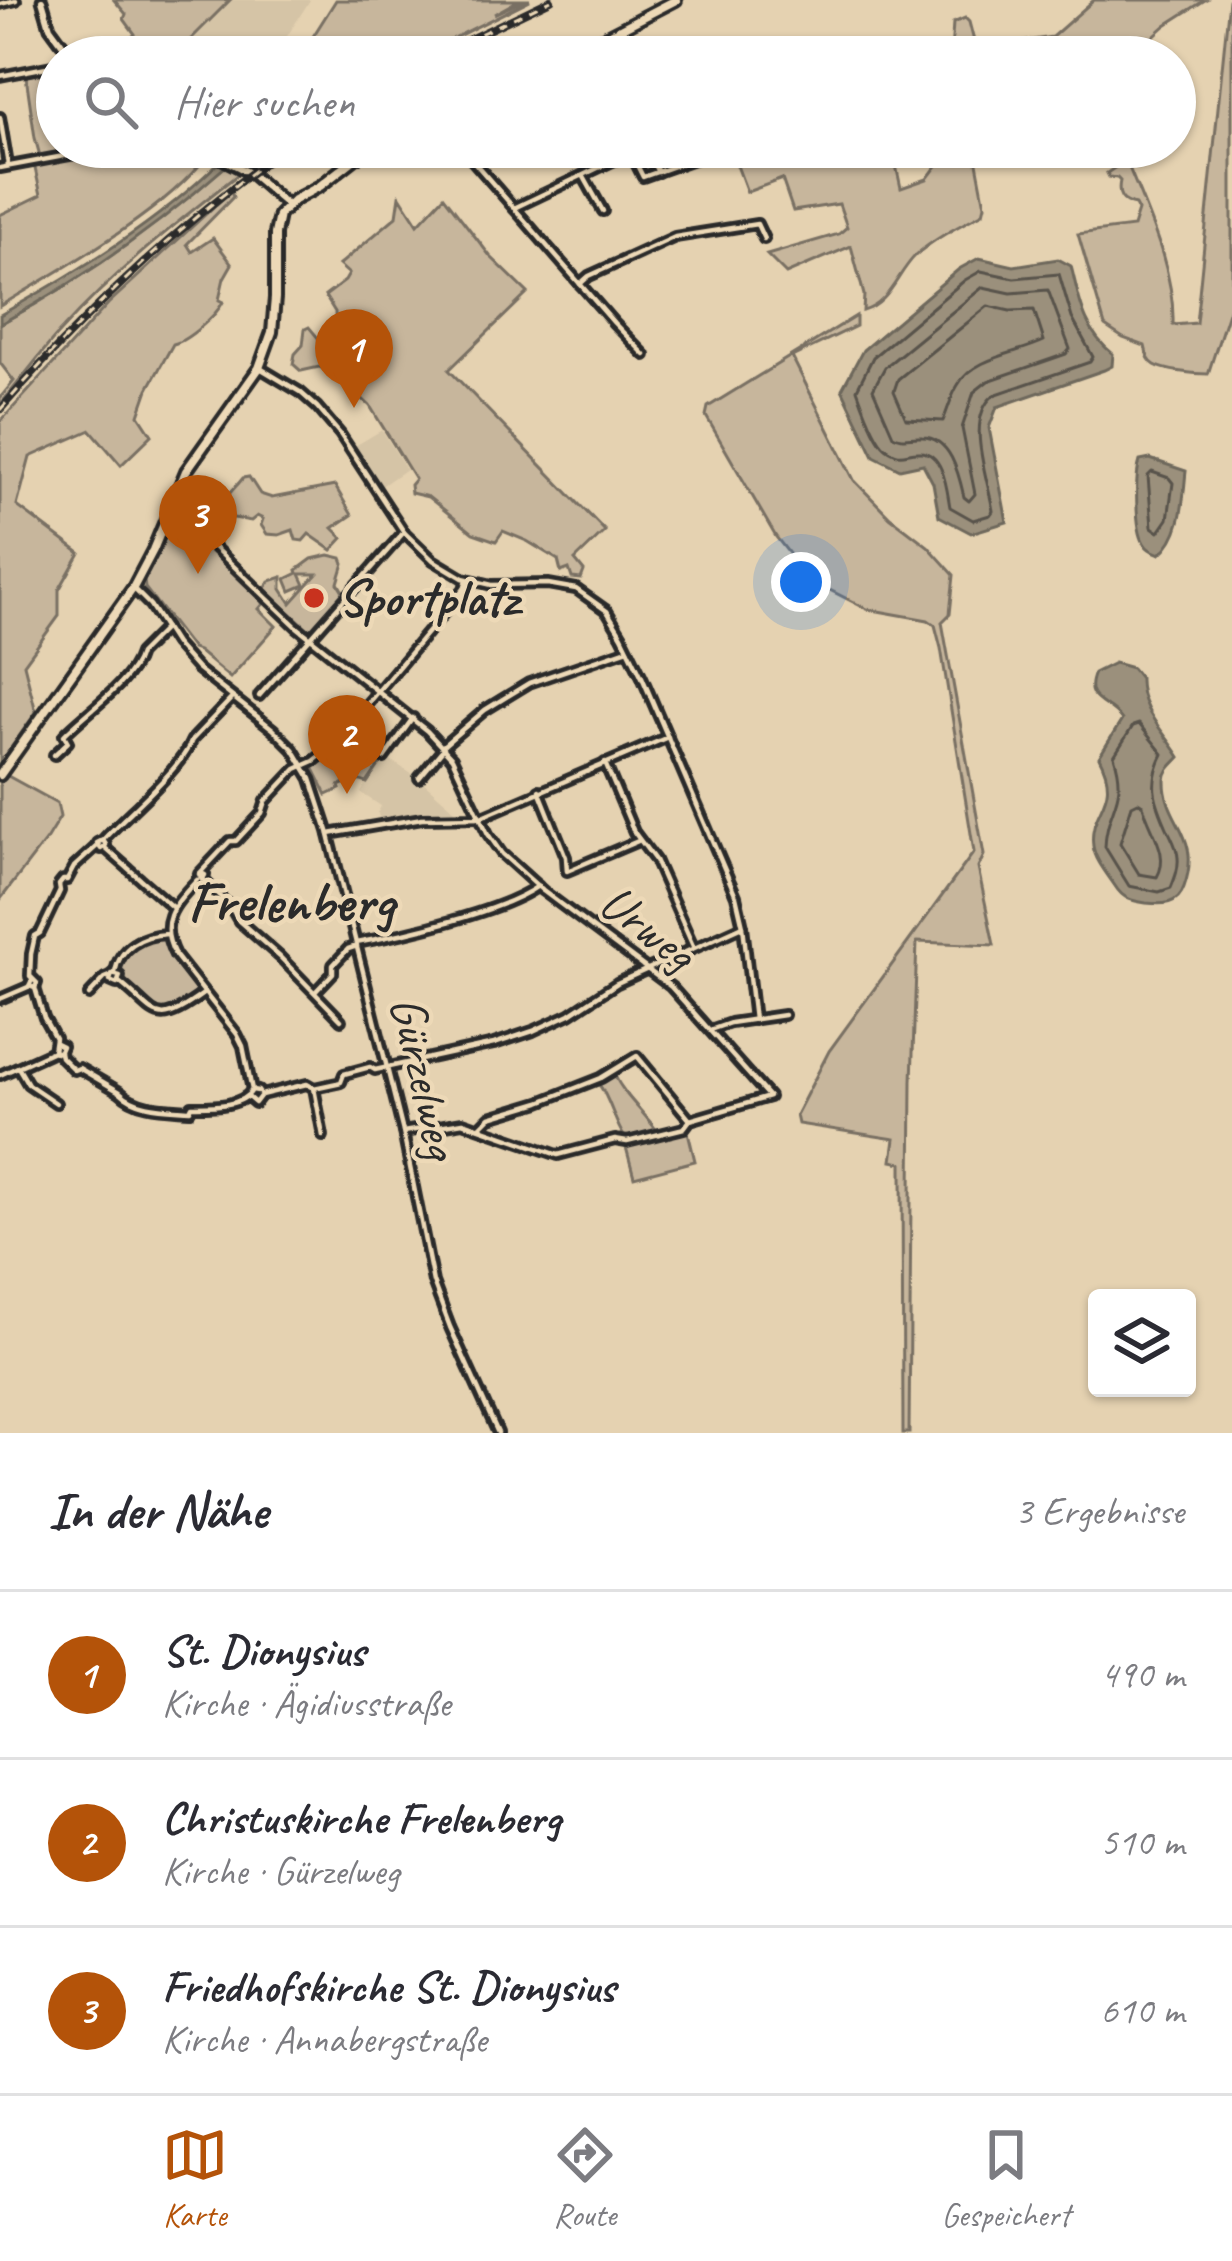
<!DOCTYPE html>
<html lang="de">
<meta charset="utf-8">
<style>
:root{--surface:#fff;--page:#f2f2f3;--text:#2b2b33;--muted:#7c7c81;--line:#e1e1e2;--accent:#b45309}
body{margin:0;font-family:Caveat,sans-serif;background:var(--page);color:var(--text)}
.controls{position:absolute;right:36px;bottom:36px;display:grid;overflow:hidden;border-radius:12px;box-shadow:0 3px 9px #0004}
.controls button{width:108px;height:108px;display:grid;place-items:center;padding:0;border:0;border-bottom:3px solid var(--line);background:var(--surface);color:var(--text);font:60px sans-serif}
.you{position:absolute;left:801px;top:582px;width:42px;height:42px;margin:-30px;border:9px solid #fff;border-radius:50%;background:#1a73e8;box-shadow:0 0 0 18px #1a73e833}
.badge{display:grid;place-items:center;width:78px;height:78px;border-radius:50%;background:var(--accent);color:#fff;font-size:39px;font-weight:700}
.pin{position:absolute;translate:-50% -99px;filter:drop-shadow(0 3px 6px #0008)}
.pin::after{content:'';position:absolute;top:63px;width:42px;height:36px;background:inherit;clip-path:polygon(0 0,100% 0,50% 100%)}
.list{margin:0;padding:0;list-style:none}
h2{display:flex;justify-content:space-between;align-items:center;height:156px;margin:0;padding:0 48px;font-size:51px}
h2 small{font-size:39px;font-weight:400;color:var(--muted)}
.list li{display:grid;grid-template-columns:78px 1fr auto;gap:36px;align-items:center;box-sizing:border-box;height:168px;padding:0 48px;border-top:3px solid var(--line)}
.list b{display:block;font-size:45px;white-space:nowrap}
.list p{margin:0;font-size:39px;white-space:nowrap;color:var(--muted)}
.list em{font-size:39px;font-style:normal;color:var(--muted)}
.icon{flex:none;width:66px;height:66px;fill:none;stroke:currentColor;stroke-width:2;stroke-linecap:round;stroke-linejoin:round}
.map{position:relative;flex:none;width:1232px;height:1433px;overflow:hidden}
.search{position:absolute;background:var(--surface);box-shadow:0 3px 9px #0004;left:36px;right:36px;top:36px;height:132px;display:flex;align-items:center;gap:30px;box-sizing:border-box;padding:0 42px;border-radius:66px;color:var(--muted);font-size:45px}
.sheet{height:660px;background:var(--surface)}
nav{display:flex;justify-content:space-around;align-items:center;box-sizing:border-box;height:168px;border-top:3px solid var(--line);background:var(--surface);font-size:33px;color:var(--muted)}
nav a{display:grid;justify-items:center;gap:6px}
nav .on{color:var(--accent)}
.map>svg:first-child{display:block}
.built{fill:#d5c4a6}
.green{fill:#c7b69c;stroke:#797064;stroke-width:3}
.water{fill:#9b907c;stroke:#6e685c;stroke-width:3}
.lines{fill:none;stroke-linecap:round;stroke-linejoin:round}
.shore{stroke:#58534b;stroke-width:3}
.minor-casing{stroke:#2b2b2b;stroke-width:14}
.tertiary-casing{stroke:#2b2b2b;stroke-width:15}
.secondary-casing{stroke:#2b2b2b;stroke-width:16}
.minor{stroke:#edd9b7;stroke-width:4.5}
.tertiary{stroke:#edd9b7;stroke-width:6}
.secondary{stroke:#edd9b7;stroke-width:8}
.rail-casing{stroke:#2b2b2b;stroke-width:8}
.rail{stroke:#edd9b7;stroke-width:3;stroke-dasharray:9;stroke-linecap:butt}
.poi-dot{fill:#c8321e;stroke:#edd9b7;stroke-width:4.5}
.labels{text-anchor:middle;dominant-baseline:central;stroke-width:9;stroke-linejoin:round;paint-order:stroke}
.poi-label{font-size:51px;font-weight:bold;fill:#2b2b2b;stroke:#edd9b7;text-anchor:start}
.street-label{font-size:51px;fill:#2b2b2b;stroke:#edd9b7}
.quarter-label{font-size:57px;font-weight:bold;fill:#2b2b2b;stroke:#edd9b7}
</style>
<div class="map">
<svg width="1232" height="1433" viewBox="0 0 1232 1433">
<rect width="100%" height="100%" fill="#e5d2b1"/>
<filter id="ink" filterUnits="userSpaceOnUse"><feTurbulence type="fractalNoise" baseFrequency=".00833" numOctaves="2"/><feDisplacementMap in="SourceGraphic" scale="24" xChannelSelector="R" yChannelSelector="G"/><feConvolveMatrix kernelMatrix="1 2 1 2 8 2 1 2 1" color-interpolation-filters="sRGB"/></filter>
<g filter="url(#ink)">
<g class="built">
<polygon points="230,0 310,0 274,57 177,57 179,51"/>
<polygon points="382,430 406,469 380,487 355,446"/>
<polygon points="374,754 395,763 422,781 455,810 450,813 379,820 378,812 381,806 361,793 370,776 364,772"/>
</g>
<g class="green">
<polygon points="114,0 230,0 179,51 177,57 143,57 128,41 135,34 124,19 126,14"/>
<polygon points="336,0 519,0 494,14 524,0 530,0 416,57 395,57 395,55 392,57 300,57"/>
<polygon points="1094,0 1205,0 1166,25 1130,57 955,57 951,53 953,23 965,18 969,22 976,49 1052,37"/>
<path d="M 1229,0 L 1232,0 L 1232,300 L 1208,374 C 1196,374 1165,371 1155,365 C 1147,360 1147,353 1145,346 L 1123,338 L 1105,326 L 1078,234 L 1133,227 L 1138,211 L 1135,205 C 1121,202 1117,195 1120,181 L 1117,178 L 1109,177 L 1107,173 L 1119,165 L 1114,152 L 1122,150 C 1143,205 1175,265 1173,325 L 1196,323 Z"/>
<polygon points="57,70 57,147 99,147 40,156 35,138 26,76"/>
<path d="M 137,147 L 184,147 L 206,157 C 165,212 60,270 0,306 L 0,215 L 41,195 L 34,164 Z"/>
<path d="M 730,147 L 892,147 L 901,188 L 927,179 L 942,159 L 940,147 L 974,147 L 985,205 L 983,213 C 961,225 935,238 916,255 C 897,273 890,304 863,311 L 864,295 L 851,246 L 786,274 L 767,255 L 839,234 L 847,227 L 839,204 L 793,211 L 782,179 L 747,192 Z"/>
<path d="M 227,165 L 241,172 C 177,222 114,272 59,333 C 38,356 20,382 0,405 L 0,398 L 14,381 L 0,363 L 0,324 C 82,280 158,226 227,165 Z"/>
<path d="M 231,191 L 233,197 L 187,244 L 192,252 L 213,238 L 232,264 L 224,278 L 219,300 L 223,302 C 216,316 187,341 173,344 L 148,389 L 139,415 L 152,435 L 121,465 L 91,430 L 30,457 L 17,506 L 80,553 L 59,590 L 59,616 L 24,664 L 36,712 L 1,762 L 3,765 L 0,769 L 0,422 L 108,304 Z"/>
<polygon points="400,196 418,224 444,196 490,256 528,293 449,370 605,531 575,560 584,571 581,579 572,578 569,569 561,572 558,560 527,541 503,531 496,541 473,533 428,497 411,493 410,485 415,479 370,406 351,388 349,377 336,368 330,372 319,367 301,371 293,364 295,354 303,345 305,329 309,327 319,339 319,356 325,360 332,357 325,339 330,337 336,341 335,312 325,296 345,281 349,274 339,265 397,216"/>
<polygon points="856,316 856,326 792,357 854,480 890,517 928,546 954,575 950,614 942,622 984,855 978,868 994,945 917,942 912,1081 909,1433 903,1433 902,1163 892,1161 895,1139 798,1124 796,1115 829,1051 974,852 941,648 935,625 928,620 867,609 820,585 801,569 776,537 706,416 708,407"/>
<path d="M 249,477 L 260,494 L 272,498 L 335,486 L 352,515 L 333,528 L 343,538 L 332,550 L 309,534 L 303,541 L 296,540 L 293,530 L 279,535 L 267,534 L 261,525 L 263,519 L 257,516 L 251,521 L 221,516 C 221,498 233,491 243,478 Z"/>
<polygon points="177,522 190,530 264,603 259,609 276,626 230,678 198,651 192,649 145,588 144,581 169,527"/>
<polygon points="329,555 342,558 344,563 338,583 344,593 311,631 264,589 270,581 282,577 282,589 291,603 317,574 300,574 305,585 291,591 286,579 298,573 297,570 312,559"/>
<path d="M 343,742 L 345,745 L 384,758 L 367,783 C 356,778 349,781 339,786 L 340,789 L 327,795 L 313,767 Z"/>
<polygon points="6,775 57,803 60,817 46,840 0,900 0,782"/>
<path d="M 164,936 L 168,953 L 199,995 L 178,1009 L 160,1011 C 142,1000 129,989 119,969 C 129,951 143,938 164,936 Z"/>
<path d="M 614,1074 C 624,1096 643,1111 657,1131 L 625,1138 C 613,1120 611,1100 598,1083 Z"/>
<polygon points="688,1132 695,1161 634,1177 626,1147"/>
</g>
<g class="water">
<path d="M 220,161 L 227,165 C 158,226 82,280 0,324 L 0,315 C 77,272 158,223 220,161 Z"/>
<path d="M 979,258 L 1014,266 L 1058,259 L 1071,266 C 1080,301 1083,330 1113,354 L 1112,366 L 1104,370 L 997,407 L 989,428 L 1007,522 L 971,533 L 939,516 L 933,483 L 923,464 L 900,469 L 874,456 L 842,389 L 863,350 L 959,269 Z"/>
<path d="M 1150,459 L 1186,471 C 1183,499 1183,535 1160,554 C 1153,551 1148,550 1144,543 C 1135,529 1135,476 1140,461 Z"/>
<path d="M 1114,663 L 1132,668 L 1140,678 C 1139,710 1164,731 1180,757 C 1174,764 1165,770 1165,780 C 1164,823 1203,834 1184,887 C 1178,905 1163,905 1146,903 C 1132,901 1123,899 1115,886 C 1107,874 1095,860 1093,846 C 1088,807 1123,803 1099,757 L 1122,720 C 1109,701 1081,703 1094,673 Z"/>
</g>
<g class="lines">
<g class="shore">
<path d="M 981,271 L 1014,278 L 1059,274 L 1072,318 L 1093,357 L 1090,362 L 994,395 C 964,419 988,477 993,511 L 990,515 L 973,520 L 950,507 C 947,491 944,453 921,452 C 905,451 902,460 886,448 C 874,439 862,403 857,389 L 873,357 L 965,280 Z"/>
<path d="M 983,287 L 1011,293 L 1048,290 L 1070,349 L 1066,354 L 988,381 L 974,392 L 962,428 L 975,494 L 969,501 L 964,497 C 959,475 951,437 922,437 C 909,436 905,441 893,435 L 873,389 L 885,367 Z"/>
<path d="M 988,306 L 1010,311 L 1034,310 L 1044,341 C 1017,354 974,357 958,385 C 951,396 948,410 943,421 L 906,419 L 894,391 L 898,379 Z"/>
<polygon points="1152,472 1169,478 1173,483 1168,519 1159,532 1152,527 1148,476"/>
<path d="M 1139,724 L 1163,754 C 1148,783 1155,801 1168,830 C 1172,839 1178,849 1178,858 C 1179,868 1175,878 1171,888 L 1159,892 L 1129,886 L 1105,847 C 1106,806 1129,801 1114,756 L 1133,726 Z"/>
<path d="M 1138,802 L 1143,805 C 1149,830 1171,853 1157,877 L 1139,874 L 1120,843 L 1132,805 Z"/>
</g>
<g class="minor-casing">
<g id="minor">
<polyline points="0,4 16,0"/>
<polyline points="0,76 57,65"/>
<polyline points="0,117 8,165"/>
<polyline points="461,147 614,323 645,355"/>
<polyline points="644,147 658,172"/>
<polyline points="631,153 643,177 708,154"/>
<polyline points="0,168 112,147"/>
<polyline points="584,177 603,211"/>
<polyline points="514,208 642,147"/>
<polyline points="580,284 589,276 675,237 757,224 764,239"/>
<polyline points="260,368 300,392 317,407 340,434 404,532 433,560 463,578 492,585 548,584 576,589 607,611 622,636 642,677 736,896 743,926 754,1020"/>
<polyline points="169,511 191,525 297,627 427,731 452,758 488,834 502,854 543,891 671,987 769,1097 690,1120 684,1128 676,1130 627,1142 615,1140 558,1155 463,1122 403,1132"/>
<polyline points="133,588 150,605 175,644 197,669 273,729 293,749 311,779 328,831 403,1132 433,1282 450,1327 498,1433"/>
<polyline points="259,696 404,532"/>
<polyline points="444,745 485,710 529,683 628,649"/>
<path d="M 54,755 L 68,742 L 64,735 C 85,713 131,683 139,654 L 165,628"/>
<polyline points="384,758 413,718"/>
<polyline points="605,763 634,832 655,860 693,946"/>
<polyline points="419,778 444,748"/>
<polyline points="539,790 566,857 567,871 638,841"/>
<polyline points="329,834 422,818 481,817 668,737"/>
<path d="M 103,840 L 97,843 L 101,849 L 106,845 L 103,840 C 127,813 179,772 192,740 L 232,698"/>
<polyline points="105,848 172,907"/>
<polyline points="201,873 205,875 202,880 199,874 230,841 236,841 262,813 266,801 296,769 314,761 330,748 464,589 467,580"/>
<polyline points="203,879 232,909 239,921 280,957 341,1020"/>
<path d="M 197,880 C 175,904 157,920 175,955 L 237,1034 L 243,1046 L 252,1090"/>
<path d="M 356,943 C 401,935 502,912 538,886"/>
<path d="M 115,973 C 119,947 142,935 167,934"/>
<polygon points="112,974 120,976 117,984 110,981"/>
<polyline points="32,980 29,986 35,988 37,983 30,976 31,954 35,936 40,933 60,891 59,885 63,880 67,880 74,867 97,846"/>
<path d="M 119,982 C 159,1013 152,1031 203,994"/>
<polyline points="35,988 44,1018 55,1038 53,1051 59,1053 62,1046 56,1043"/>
<polyline points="315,992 333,973 333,965 348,949 357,946"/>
<polyline points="89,995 105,978 110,976"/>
<polyline points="0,999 28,987"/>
<polyline points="710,1030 730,1023 784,1015"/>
<path d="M 60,1052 L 61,1057 L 74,1070 L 79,1068 L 120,1092 C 137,1109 167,1108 190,1110 L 192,1106 C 212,1106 242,1107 252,1090 L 258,1091 L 261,1095 L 255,1103 L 248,1097"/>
<polyline points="18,1067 28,1084 56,1103"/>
<polyline points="0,1075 53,1051"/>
<polyline points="314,1088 323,1136"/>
<polyline points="261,1095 307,1084 314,1088 337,1083 341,1082 344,1074 370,1067 375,1070 494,1044 533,1031 570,1014 617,983 743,926"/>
<polyline points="480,1127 490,1117 540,1102 601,1078 637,1056 690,1120"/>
</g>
</g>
<g class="tertiary-casing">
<g id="tertiary">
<polyline points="42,0 50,27 72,57"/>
<polyline points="199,147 250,173 287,205"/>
</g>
</g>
<g class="secondary-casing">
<g id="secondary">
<polyline points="566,57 676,0"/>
<polyline points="0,775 133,588 153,550 186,471 259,368 272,332 275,298 275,234 279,215 294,200 320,186 362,153 373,147"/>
</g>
</g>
<use href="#minor" class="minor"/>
<use href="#tertiary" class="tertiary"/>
<use href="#secondary" class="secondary"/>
<g class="rail-casing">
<g id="rail">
<polyline points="432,57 551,0"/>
<path d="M 0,410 C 86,311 180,224 286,147"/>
</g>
</g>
<use href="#rail" class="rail"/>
</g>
</g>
<circle class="poi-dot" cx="314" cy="598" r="12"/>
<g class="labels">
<g class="poi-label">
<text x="338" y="598">Sportplatz</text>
</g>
<g class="street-label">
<text transform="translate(648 927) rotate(38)">Urweg</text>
<text transform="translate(425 1077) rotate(77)">Gürzelweg</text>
</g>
<g class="quarter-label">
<text x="291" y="902">Frelenberg</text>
</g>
</g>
</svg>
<div class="controls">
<button><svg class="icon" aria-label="layers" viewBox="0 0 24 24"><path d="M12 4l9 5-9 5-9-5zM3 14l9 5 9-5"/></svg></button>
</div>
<div class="you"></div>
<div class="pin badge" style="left:354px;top:408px">1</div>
<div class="pin badge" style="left:347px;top:794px">2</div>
<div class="pin badge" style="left:198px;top:574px">3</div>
<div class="search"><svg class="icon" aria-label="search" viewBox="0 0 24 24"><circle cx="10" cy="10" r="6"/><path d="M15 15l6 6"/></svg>Hier suchen</div>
</div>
<section class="sheet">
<h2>In der Nähe<small>3 Ergebnisse</small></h2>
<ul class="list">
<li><span class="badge">1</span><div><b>St. Dionysius</b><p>Kirche · Ägidiusstraße</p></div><em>490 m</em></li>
<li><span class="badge">2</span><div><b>Christuskirche Frelenberg</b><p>Kirche · Gürzelweg</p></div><em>510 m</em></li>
<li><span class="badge">3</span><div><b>Friedhofskirche St. Dionysius</b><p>Kirche · Annabergstraße</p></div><em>610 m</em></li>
</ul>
</section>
<nav>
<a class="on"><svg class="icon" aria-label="map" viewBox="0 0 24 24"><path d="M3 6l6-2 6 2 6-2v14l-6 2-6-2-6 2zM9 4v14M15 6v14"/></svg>Karte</a>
<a><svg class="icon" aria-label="directions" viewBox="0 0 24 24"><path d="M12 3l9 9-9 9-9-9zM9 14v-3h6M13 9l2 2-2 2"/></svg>Route</a>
<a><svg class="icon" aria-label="saved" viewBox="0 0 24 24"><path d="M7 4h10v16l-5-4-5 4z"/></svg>Gespeichert</a>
</nav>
